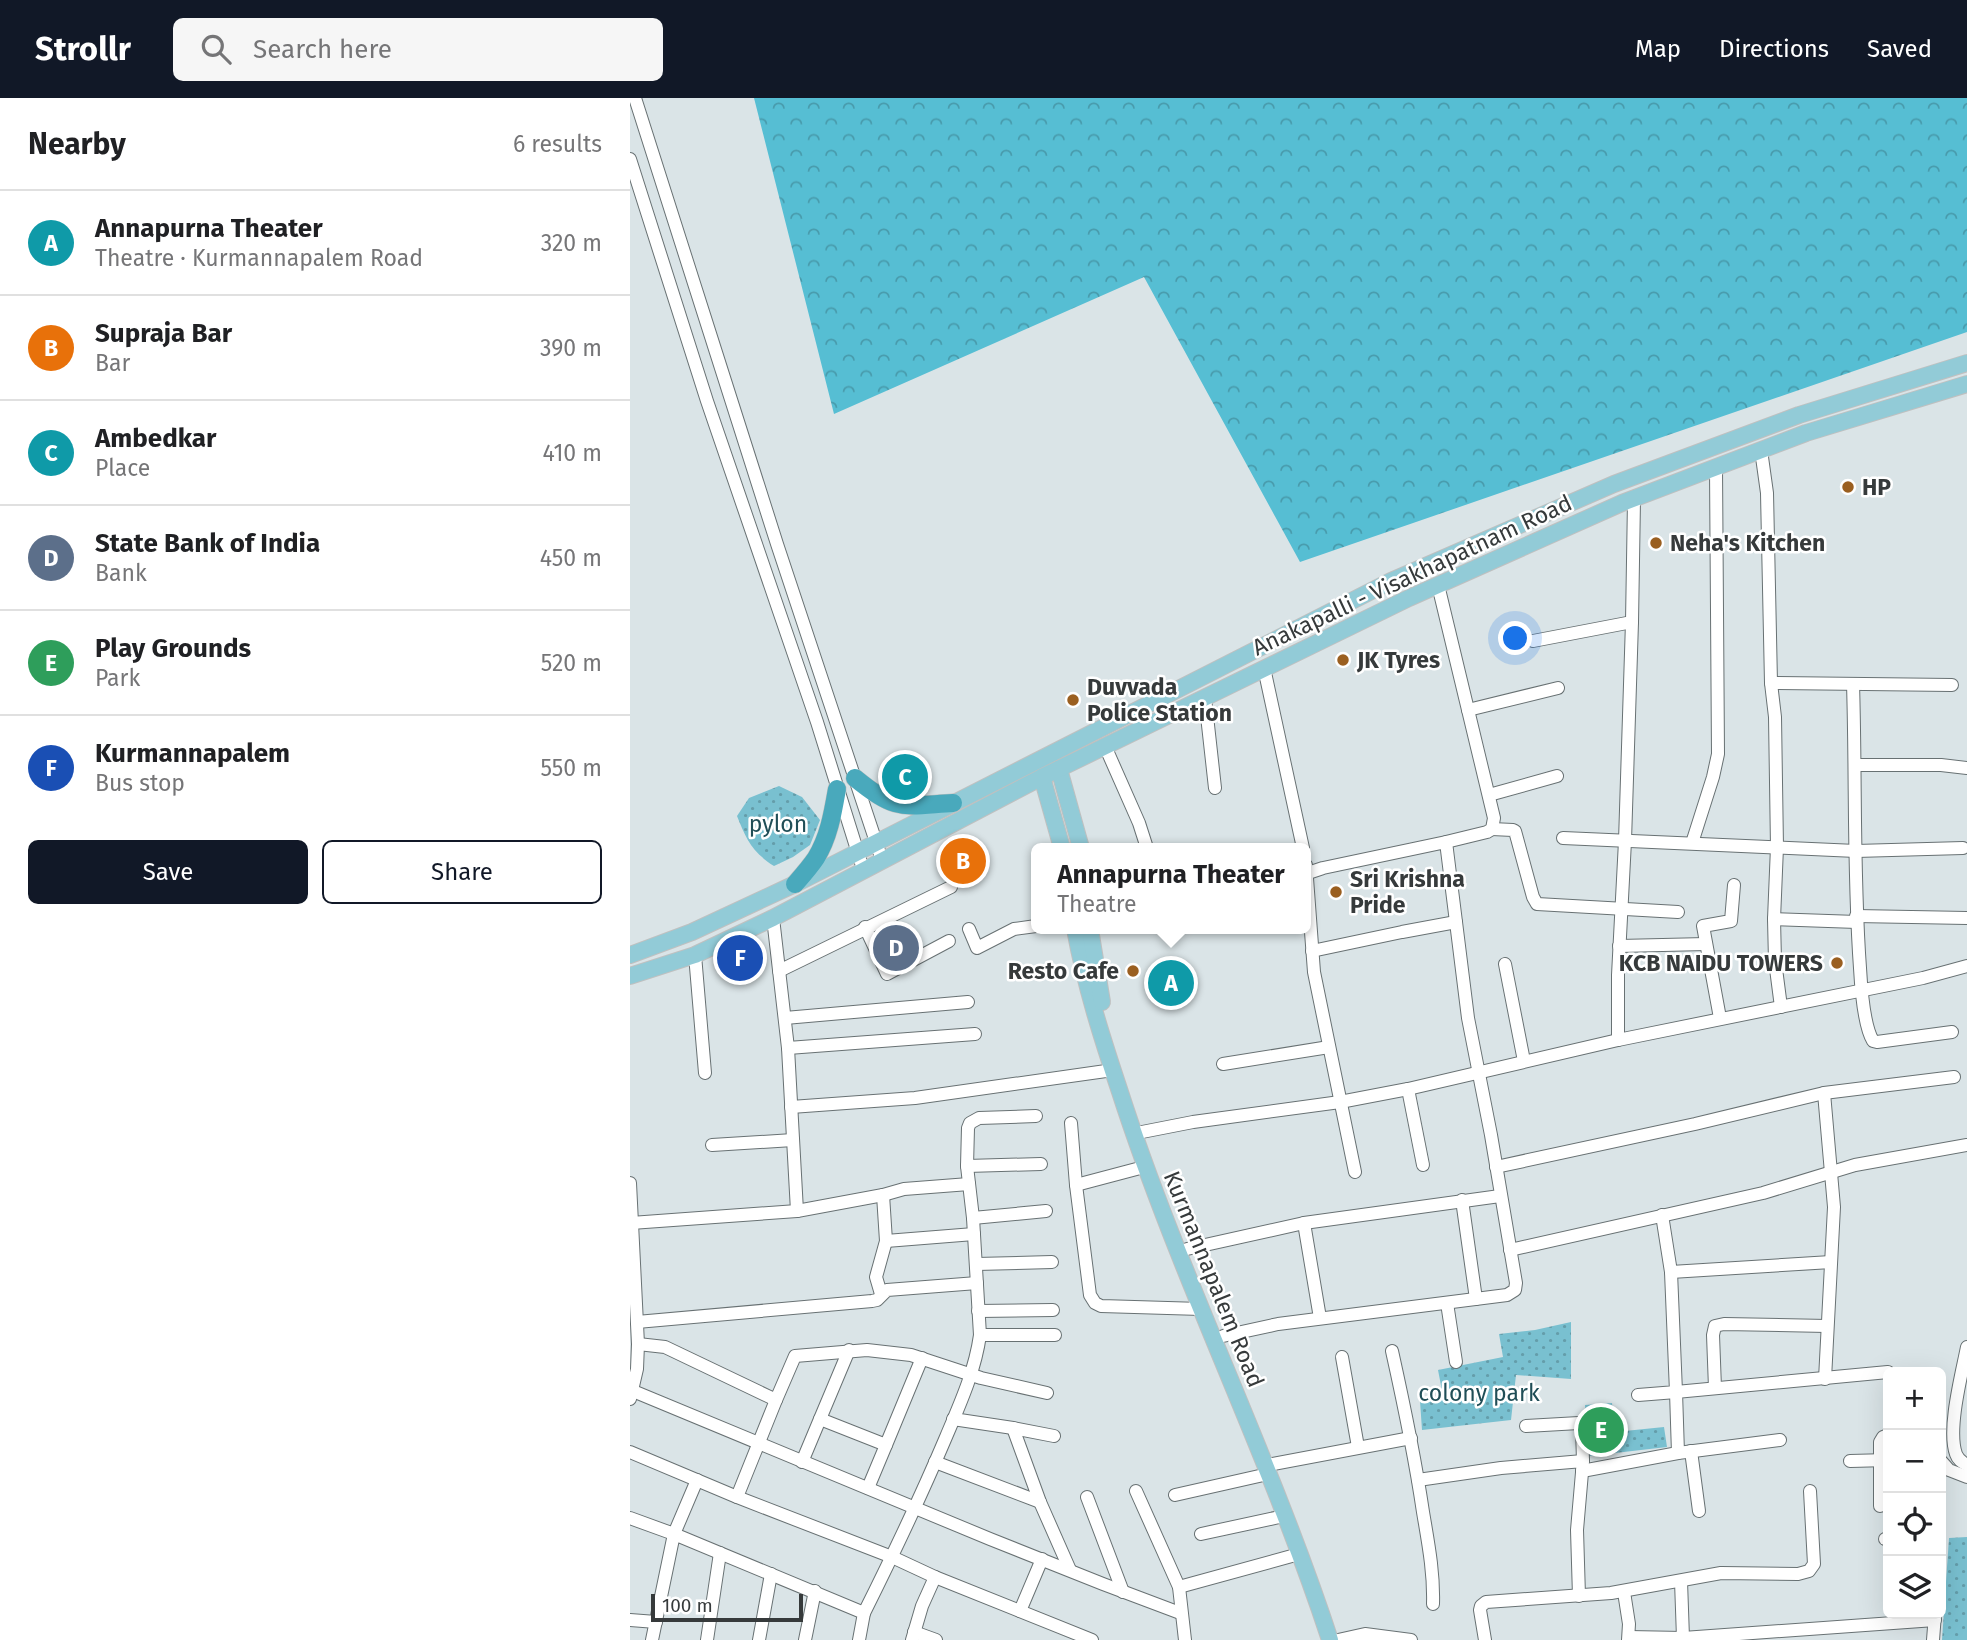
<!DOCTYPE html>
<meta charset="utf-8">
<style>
:root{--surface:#fff;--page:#f6f6f6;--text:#202124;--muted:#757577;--line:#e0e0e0;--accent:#111827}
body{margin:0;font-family:"Fira Sans",sans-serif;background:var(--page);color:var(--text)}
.controls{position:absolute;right:21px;bottom:21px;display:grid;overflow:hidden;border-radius:10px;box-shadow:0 7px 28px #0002}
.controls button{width:63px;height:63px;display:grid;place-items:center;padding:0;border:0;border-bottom:2px solid var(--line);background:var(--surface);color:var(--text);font:35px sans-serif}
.scale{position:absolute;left:21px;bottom:18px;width:152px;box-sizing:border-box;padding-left:7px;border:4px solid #363a3b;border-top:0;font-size:19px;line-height:24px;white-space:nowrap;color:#363a3b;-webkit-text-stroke:5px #fff;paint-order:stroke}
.you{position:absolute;left:886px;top:541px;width:24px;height:24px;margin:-18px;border:5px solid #fff;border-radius:50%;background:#1a73e8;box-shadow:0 0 0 10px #1a73e833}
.badge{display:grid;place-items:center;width:46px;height:46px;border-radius:50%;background:var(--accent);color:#fff;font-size:23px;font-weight:700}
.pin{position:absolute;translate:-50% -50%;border:4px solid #fff;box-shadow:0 2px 7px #0006}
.popup{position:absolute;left:401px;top:745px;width:280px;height:91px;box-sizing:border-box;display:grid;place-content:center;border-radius:10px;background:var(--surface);filter:drop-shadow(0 2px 5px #0005);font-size:23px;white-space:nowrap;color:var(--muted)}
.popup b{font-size:26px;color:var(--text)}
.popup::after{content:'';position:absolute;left:50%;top:100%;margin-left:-14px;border:14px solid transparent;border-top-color:var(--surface)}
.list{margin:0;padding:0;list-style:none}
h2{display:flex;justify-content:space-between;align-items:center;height:91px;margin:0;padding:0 28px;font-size:30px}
h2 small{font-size:23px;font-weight:400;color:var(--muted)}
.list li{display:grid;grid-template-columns:46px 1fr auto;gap:21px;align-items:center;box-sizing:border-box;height:105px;padding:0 28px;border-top:2px solid var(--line)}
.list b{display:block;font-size:26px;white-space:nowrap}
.list p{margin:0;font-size:23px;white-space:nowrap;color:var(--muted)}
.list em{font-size:23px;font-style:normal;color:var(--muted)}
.actions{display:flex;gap:14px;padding:21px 28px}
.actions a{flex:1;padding:16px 0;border:2px solid var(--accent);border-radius:10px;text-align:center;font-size:24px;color:var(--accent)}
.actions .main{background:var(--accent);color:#fff}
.icon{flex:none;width:38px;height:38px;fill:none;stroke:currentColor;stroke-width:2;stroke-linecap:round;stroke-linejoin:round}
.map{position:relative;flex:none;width:1337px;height:1542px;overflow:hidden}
header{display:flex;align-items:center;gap:42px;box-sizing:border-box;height:98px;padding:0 35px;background:var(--accent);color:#fff}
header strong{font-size:33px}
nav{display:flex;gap:38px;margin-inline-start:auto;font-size:24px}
.search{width:490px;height:63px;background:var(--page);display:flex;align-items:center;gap:18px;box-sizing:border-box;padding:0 24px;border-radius:10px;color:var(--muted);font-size:26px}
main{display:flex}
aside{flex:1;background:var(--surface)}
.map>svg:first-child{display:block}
.grass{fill:url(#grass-dots)}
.forest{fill:url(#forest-crowns)}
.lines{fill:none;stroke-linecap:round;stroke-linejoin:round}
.minor-casing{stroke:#687173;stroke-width:14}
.major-casing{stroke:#bfc0c0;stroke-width:18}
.highway-casing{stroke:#bfc0c0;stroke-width:19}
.minor{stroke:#fff;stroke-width:12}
.major{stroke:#92cbd7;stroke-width:16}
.highway{stroke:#49a9bc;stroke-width:18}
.poi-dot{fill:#9a5f20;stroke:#fff;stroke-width:2.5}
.labels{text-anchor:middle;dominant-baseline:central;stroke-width:5;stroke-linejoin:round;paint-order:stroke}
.poi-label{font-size:23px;font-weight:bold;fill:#363a3b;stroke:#fff;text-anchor:start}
.street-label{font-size:23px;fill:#363a3b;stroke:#fff}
.park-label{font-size:23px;fill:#204e57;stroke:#fff}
</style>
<header>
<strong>Strollr</strong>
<div class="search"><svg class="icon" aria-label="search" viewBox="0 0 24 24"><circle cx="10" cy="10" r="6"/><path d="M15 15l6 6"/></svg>Search here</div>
<nav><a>Map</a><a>Directions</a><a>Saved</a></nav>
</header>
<main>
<aside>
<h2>Nearby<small>6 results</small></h2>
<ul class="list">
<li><span class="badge" style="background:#0f9aa8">A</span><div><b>Annapurna Theater</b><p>Theatre · Kurmannapalem Road</p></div><em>320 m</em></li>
<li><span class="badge" style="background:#e8710a">B</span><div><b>Supraja Bar</b><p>Bar</p></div><em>390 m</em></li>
<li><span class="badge" style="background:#0f9aa8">C</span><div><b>Ambedkar</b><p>Place</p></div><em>410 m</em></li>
<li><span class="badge" style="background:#5c6f8a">D</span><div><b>State Bank of India</b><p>Bank</p></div><em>450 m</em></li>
<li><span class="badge" style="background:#2e9e5b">E</span><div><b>Play Grounds</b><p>Park</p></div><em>520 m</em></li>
<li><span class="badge" style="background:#1a4fb4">F</span><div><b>Kurmannapalem</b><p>Bus stop</p></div><em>550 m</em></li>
</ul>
<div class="actions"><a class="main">Save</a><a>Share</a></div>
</aside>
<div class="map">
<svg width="1337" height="1542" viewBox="0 0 1337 1542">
<defs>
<pattern id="grass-dots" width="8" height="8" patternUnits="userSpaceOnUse" patternTransform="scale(1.75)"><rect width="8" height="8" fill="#79c0d0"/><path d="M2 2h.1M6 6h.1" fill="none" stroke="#649daa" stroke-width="1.8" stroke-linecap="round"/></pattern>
<pattern id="forest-crowns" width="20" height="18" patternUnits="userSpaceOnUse" patternTransform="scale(1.75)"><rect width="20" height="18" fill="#56bed3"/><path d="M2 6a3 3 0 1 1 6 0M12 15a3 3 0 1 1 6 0" fill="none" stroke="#489bac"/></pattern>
</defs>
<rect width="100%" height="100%" fill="#dae4e7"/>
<g class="grass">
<path d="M 149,688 L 172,699 L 190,722 L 180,747 L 163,759 L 144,768 C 122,754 116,741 107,718 L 119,700 Z"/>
<polygon points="941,1224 941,1281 886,1277 881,1322 792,1332 790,1303 813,1298 808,1272 873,1259 869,1236 905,1232"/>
<polygon points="982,1305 985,1334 1034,1329 1037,1349 959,1358 955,1307"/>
<polygon points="1337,1439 1337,1542 1312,1542 1319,1440"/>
</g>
<polygon class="forest" points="124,0 1337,0 1337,234 670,464 514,179 204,316"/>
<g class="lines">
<g class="minor-casing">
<g id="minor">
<polyline points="5,0 147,446 252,762"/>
<polyline points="0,61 77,303 187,624 233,771"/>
<polyline points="1131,352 1137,395 1141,585 1145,619 1147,749 1144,821 1145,863 1151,909"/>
<polyline points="808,487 864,720 862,731 857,734 816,744"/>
<polyline points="903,543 1002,524"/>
<polyline points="634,570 673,750"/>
<polyline points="1141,585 1322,587"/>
<path d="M 1223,586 C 1226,681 1223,775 1230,870 C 1231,888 1234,928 1243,943 L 1247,944 L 1322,934"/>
<polyline points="575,600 585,690"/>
<polyline points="838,612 928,590"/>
<polyline points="475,648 509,725 517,750"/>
<polyline points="1225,667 1311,667 1337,670"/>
<polyline points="859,697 927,678"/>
<polyline points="862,731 883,732 885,733 903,799 907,806 1048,814"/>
<polyline points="933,740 1226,753 1333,750"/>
<polyline points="1062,745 1083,679 1088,656 1086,370"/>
<polyline points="676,767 684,874 725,1074"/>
<polyline points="1226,818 1337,820"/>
<polyline points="1144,821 1227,824"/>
<polyline points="235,829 257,876 319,843"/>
<polyline points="339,831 347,850 384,831 406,828"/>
<polyline points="989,848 1076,846"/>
<polyline points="682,853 772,834 826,824"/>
<polyline points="65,857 75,975"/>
<polyline points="875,866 894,963"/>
<polyline points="149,873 321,789"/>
<polyline points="155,920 338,904"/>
<polyline points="1090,920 1073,828 1101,823 1104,787"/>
<polyline points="988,942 988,877 995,743 1002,524 1004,402"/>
<polyline points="158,950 345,936"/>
<polyline points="593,966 699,949"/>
<polyline points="778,991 793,1067"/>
<polyline points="1194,995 1204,1109 1195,1281"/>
<polyline points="161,1009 285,1000 483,972"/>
<polyline points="441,1025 446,1087 460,1197 465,1205 471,1208 571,1211"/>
<polyline points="512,1034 563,1024 710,1004 778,991 988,942 1293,880 1337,868"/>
<polyline points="82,1047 163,1042"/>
<polyline points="337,1068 411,1066"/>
<polyline points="866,1069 1065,1026 1194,995 1324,979"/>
<polyline points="0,1085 8,1246 7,1271 0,1301"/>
<polyline points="446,1087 514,1069"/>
<polyline points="832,1102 846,1201"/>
<polyline points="167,1113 253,1097 274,1091 339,1086"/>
<polyline points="1032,1117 1041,1174 1201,1164"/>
<polyline points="343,1120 416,1113"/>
<polyline points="1,1125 167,1113 158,950 143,820"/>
<polyline points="674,1125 690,1220"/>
<polyline points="256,1143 344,1136"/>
<polyline points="557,1151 674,1125 870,1098"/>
<polyline points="880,1152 1133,1095 1225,1067 1337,1047"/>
<polyline points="346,1166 422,1164"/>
<polyline points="251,1196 246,1179 256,1143 253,1097"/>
<polyline points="817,1205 826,1264"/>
<polyline points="348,1213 423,1212"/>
<polyline points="7,1224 242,1203 247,1202 257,1192 347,1185"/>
<polyline points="350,1237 425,1237"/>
<polyline points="593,1238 648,1226 877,1197 885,1192 886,1185 861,1037 838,920 816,744 693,770 678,775"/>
<polyline points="8,1246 35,1249 146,1302 165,1258 237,1252 281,1257 351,1280 417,1295"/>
<path d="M 1337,1249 C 1332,1275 1317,1331 1326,1356 C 1328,1362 1332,1364 1337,1367"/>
<polyline points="219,1252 190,1321 256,1347 292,1260"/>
<path d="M 762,1253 C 774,1307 785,1360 793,1414 C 798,1444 804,1474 803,1506"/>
<polyline points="712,1259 728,1349"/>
<polyline points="1085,1290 1083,1237 1085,1228 1094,1226 1197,1228"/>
<polyline points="3,1293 360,1441 473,1486 550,1515"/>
<polyline points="1008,1297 1046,1294 1041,1174"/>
<polyline points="323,1321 383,1330 424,1338"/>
<polyline points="896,1328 949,1325 952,1330 953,1363"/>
<polyline points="383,1330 410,1404 440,1472"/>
<polyline points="1061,1353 1069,1413"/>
<polyline points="0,1354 107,1399 262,1459 305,1479 462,1542"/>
<polyline points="1048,1355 1046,1294 1258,1274"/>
<polyline points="1220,1363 1258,1362"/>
<polyline points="1311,1363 1319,1372 1337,1379"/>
<polyline points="172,1364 190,1321"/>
<polyline points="305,1364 410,1404"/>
<polyline points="643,1366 781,1340"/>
<polyline points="952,1373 1048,1355 1150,1342"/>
<polyline points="788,1382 871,1370 953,1363 947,1432 949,1498"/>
<polyline points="238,1390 256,1347"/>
<polyline points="506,1393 549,1489 555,1542"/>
<polyline points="545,1397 638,1376"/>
<polyline points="107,1399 146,1302"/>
<polyline points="457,1399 493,1494"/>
<polyline points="1250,1408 1250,1344 1253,1339 1258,1337"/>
<polyline points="0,1420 44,1436 67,1382"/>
<polyline points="571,1436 654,1418"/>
<polyline points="1255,1441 1258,1441"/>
<polyline points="549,1489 669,1456"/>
<polyline points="994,1494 999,1526 998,1542"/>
<polyline points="390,1513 412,1461"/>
<path d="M 234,1515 C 263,1457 291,1398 316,1339 C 330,1306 345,1273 350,1237 L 343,1120 L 337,1068 L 338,1030 L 340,1025 L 349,1020 L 406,1018"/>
<polyline points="0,1522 26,1524"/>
<polyline points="284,1534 306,1542"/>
<polyline points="999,1539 1053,1540 1051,1483"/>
<polyline points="22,1542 44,1436 234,1515 229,1542"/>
<polyline points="77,1542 90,1455"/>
<polyline points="129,1542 141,1476"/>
<polyline points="175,1542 185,1493"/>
<polyline points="282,1542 292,1508 305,1479"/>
<polyline points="708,1542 735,1536 781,1542"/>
<polyline points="855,1542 850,1512 851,1508 856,1504 981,1495 1091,1475 1168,1476 1179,1473 1184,1466 1180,1393"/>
<polyline points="1052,1542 1053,1540 1305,1522"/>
<polyline points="1303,1542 1305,1516"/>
</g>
</g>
<g class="major-casing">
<g id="major">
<polyline points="429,671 451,750"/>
<polyline points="412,679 432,750"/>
<path d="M 445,831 C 455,887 472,940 490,994 C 550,1180 639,1356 700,1542"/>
<polyline points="460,831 472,904"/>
<polyline points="0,857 62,834 165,786 761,483 984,386 1169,317 1337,265"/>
<polyline points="0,878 65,857 143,820 412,679 779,500 992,405 1176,335 1337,286"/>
</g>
</g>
<g class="highway-casing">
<g id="highway">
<path d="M 225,680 C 266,714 272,708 323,705"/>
<path d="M 165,786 C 172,778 180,769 186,760 C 199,739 203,714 207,691"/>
</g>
</g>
<use href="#minor" class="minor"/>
<use href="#major" class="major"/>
<use href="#highway" class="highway"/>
</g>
<g class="poi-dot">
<circle cx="1218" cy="389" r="7"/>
<circle cx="1026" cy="445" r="7"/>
<circle cx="713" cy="562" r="7"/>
<circle cx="443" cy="602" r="7"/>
<circle cx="706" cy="794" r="7"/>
<circle cx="1207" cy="865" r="7"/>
<circle cx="503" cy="873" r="7"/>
</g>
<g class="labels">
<g class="poi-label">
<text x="1232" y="389">HP</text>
<text x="1040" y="445">Neha's Kitchen</text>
<text x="727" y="562">JK Tyres</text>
<text x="457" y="589">Duvvada<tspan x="457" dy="26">Police Station</tspan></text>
<text x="720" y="781">Sri Krishna<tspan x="720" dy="26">Pride</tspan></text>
<text x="1193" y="865" text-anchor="end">KCB NAIDU TOWERS</text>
<text x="489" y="873" text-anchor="end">Resto Cafe</text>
</g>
<g class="street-label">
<text transform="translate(782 477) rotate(-25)">Anakapalli - Visakhapatnam Road</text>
<text transform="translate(584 1181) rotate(68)">Kurmannapalem Road</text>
</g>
<g class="park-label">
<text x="148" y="726">pylon</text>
<text x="849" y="1295">colony park</text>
</g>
</g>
</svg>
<div class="controls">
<button>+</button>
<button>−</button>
<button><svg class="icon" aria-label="locate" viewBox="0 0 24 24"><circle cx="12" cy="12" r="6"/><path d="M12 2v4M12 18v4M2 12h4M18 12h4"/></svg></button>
<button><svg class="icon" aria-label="layers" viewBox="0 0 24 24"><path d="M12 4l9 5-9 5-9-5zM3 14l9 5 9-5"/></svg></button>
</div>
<div class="scale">100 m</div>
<div class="you"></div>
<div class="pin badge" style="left:541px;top:885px;background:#0f9aa8">A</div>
<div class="popup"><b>Annapurna Theater</b>Theatre</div>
<div class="pin badge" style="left:333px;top:763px;background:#e8710a">B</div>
<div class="pin badge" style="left:275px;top:679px;background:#0f9aa8">C</div>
<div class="pin badge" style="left:266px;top:850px;background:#5c6f8a">D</div>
<div class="pin badge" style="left:971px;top:1332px;background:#2e9e5b">E</div>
<div class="pin badge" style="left:110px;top:860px;background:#1a4fb4">F</div>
</div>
</main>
